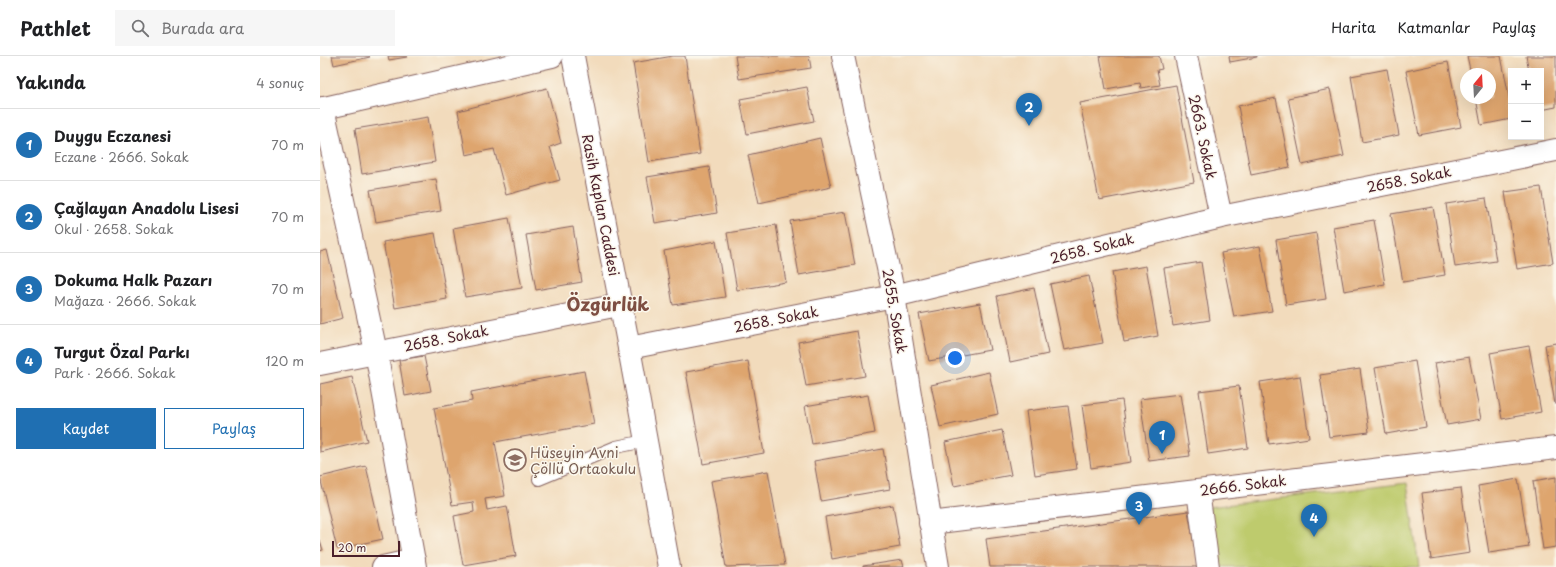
<!DOCTYPE html>
<html lang="tr">
<meta charset="utf-8">
<style>
:root{--surface:#fff;--page:#f6f6f6;--text:#202124;--muted:#757577;--line:#e0e0e0;--accent:#1f6fb2}
body{margin:0;font-family:"Playpen Sans",sans-serif;background:var(--page);color:var(--text)}
.controls{position:absolute;right:12px;top:12px;display:grid;overflow:hidden;border-radius:0px;box-shadow:0 4px 16px #0002}
.controls button{width:36px;height:36px;display:grid;place-items:center;padding:0;border:0;border-bottom:1px solid var(--line);background:var(--surface);color:var(--text);font:20px sans-serif}
.compass{position:absolute;left:1140px;top:12px;width:36px;height:36px;border-radius:50%;background:var(--surface);box-shadow:0 4px 16px #0002;rotate:18deg}
.scale{position:absolute;left:12px;bottom:10px;width:68px;box-sizing:border-box;padding-left:4px;border:2px solid #4a1f2b;border-top:0;font-size:11px;line-height:14px;white-space:nowrap;color:#4a1f2b;-webkit-text-stroke:3px #fbf7ec;paint-order:stroke}
.you{position:absolute;left:635px;top:302px;width:14px;height:14px;margin:-10px;border:3px solid #fff;border-radius:50%;background:#1a73e8;box-shadow:0 0 0 6px #1a73e833}
.badge{display:grid;place-items:center;width:26px;height:26px;border-radius:50%;background:var(--accent);color:#fff;font-size:13px;font-weight:700}
.pin{position:absolute;translate:-50% -33px;filter:drop-shadow(0 1px 2px #0008)}
.pin::after{content:'';position:absolute;top:21px;width:14px;height:12px;background:inherit;clip-path:polygon(0 0,100% 0,50% 100%)}
.list{margin:0;padding:0;list-style:none}
h2{display:flex;justify-content:space-between;align-items:center;height:52px;margin:0;padding:0 16px;font-size:17px}
h2 small{font-size:13px;font-weight:400;color:var(--muted)}
.list li{display:grid;grid-template-columns:26px 1fr auto;gap:12px;align-items:center;box-sizing:border-box;height:72px;padding:0 16px;border-top:1px solid var(--line)}
.list b{display:block;font-size:15px;white-space:nowrap}
.list p{margin:0;font-size:13px;white-space:nowrap;color:var(--muted)}
.list em{font-size:13px;font-style:normal;color:var(--muted)}
.actions{display:flex;gap:8px;padding:12px 16px}
.actions a{flex:1;padding:9px 0;border:1px solid var(--accent);border-radius:0px;text-align:center;font-size:14px;color:var(--accent)}
.actions .main{background:var(--accent);color:#fff}
.icon{flex:none;width:22px;height:22px;fill:none;stroke:currentColor;stroke-width:2;stroke-linecap:round;stroke-linejoin:round}
.map{position:relative;flex:none;width:1236px;height:511px;overflow:hidden}
header{display:flex;align-items:center;gap:24px;box-sizing:border-box;height:56px;padding:0 20px;background:var(--surface);border-bottom:1px solid var(--line)}
header strong{font-size:19px}
nav{display:flex;gap:22px;margin-inline-start:auto;font-size:14px}
.search{width:280px;height:36px;background:var(--page);display:flex;align-items:center;gap:10px;box-sizing:border-box;padding:0 14px;border-radius:0px;color:var(--muted);font-size:15px}
main{display:flex}
aside{flex:1;background:var(--surface)}
.map>svg:first-child{display:block}
.green{fill:#becb6d;stroke:#84754c}
.building{fill:#dea56e}
.lines{fill:none;stroke-linecap:round;stroke-linejoin:round}
.service-casing{stroke:#85615e;stroke-width:14}
.minor-casing{stroke:#85615e;stroke-width:24}
.tertiary-casing{stroke:#85615e;stroke-width:24}
.service{stroke:#fff;stroke-width:12}
.minor{stroke:#fff;stroke-width:22}
.tertiary{stroke:#fff;stroke-width:22}
.labels{text-anchor:middle;dominant-baseline:central;stroke-width:3;stroke-linejoin:round;paint-order:stroke}
.street-label{font-size:14px;fill:#4a1f2b;stroke:#fbf7ec}
.education-label{font-size:14px;fill:#785e54;stroke:#fbf7ec;text-anchor:start}
.district-label{font-size:18px;font-weight:bold;fill:#7e4e42;stroke:#fbf7ec}
</style>
<header>
<strong>Pathlet</strong>
<div class="search"><svg class="icon" aria-label="search" viewBox="0 0 24 24"><circle cx="10" cy="10" r="6"/><path d="M15 15l6 6"/></svg>Burada ara</div>
<nav><a>Harita</a><a>Katmanlar</a><a>Paylaş</a></nav>
</header>
<main>
<aside>
<h2>Yakında<small>4 sonuç</small></h2>
<ul class="list">
<li><span class="badge">1</span><div><b>Duygu Eczanesi</b><p>Eczane · 2666. Sokak</p></div><em>70 m</em></li>
<li><span class="badge">2</span><div><b>Çağlayan Anadolu Lisesi</b><p>Okul · 2658. Sokak</p></div><em>70 m</em></li>
<li><span class="badge">3</span><div><b>Dokuma Halk Pazarı</b><p>Mağaza · 2666. Sokak</p></div><em>70 m</em></li>
<li><span class="badge">4</span><div><b>Turgut Özal Parkı</b><p>Park · 2666. Sokak</p></div><em>120 m</em></li>
</ul>
<div class="actions"><a class="main">Kaydet</a><a>Paylaş</a></div>
</aside>
<div class="map">
<svg width="1236" height="511" viewBox="0 0 1236 511">
<rect width="100%" height="100%" fill="#fbf7ec"/>
<filter id="ink" filterUnits="userSpaceOnUse"><feTurbulence type="fractalNoise" baseFrequency=".025" numOctaves="2"/><feDisplacementMap in="SourceGraphic" scale="8" xChannelSelector="R" yChannelSelector="G"/><feConvolveMatrix kernelMatrix="1 2 1 2 8 2 1 2 1" color-interpolation-filters="sRGB"/></filter>
<filter id="wash" filterUnits="userSpaceOnUse"><feTurbulence type="fractalNoise" baseFrequency=".012" numOctaves="4" result="noise"/><feDisplacementMap in="SourceGraphic" scale="16" xChannelSelector="R" yChannelSelector="G"/><feGaussianBlur stdDeviation="0.9" result="paint"/><feColorMatrix in="noise" values="0 0 0 0 0 0 0 0 0 0 0 0 0 0 0 0 0 1.4 0 .05"/><feComposite in="paint" operator="in"/></filter>
<g filter="url(#wash)">
<rect width="100%" height="100%" fill="#f2dbbc"/>
<polygon class="green" points="1087,427 1099,511 897,511 889,451"/>
<g id="blocks">
<g class="building">
<polygon points="12,0 49,0 50,1 14,9"/>
<polygon points="68,0 87,0 87,1 69,4"/>
<polygon points="353,0 365,0 380,98 329,106 313,7"/>
<polygon points="415,0 489,0 491,12 419,23"/>
<polygon points="780,0 839,0 842,13 837,14 840,29 821,32 820,27 786,33"/>
<polygon points="909,0 937,0 937,1 910,6"/>
<polygon points="1147,0 1181,0 1191,51 1191,63 1161,69 1156,42 1170,42 1170,18 1151,18"/>
<polygon points="1206,0 1236,0 1236,51 1221,54 1221,15 1209,15"/>
<polygon points="1128,6 1141,71 1099,79 1086,15"/>
<polygon points="1067,13 1079,79 1042,86 1031,20"/>
<polygon points="856,29 874,126 779,144 760,47"/>
<polygon points="487,31 494,65 427,78 420,43"/>
<polygon points="227,32 241,87 230,91 240,124 186,139 174,93 146,99 138,55"/>
<polygon points="1010,33 1024,100 982,109 968,42"/>
<polygon points="956,42 970,111 931,119 918,50"/>
<polygon points="108,61 115,106 42,118 35,73"/>
<polygon points="500,82 511,131 439,147 428,99"/>
<polygon points="389,111 397,157 335,167 327,121"/>
<polygon points="116,123 121,155 56,166 50,134"/>
<polygon points="1221,131 1233,207 1197,213 1185,136"/>
<polygon points="1166,142 1176,205 1135,211 1126,148"/>
<polygon points="1113,151 1125,219 1083,226 1071,158"/>
<polygon points="525,156 535,209 479,219 470,165"/>
<polygon points="189,162 202,232 145,241 133,172"/>
<polygon points="1054,164 1065,228 1024,235 1013,171"/>
<polygon points="456,169 466,226 417,234 407,177"/>
<polygon points="253,171 262,226 216,234 206,179"/>
<polygon points="115,177 127,243 75,252 63,186"/>
<polygon points="996,177 1006,243 966,249 956,184"/>
<polygon points="396,185 405,241 353,249 344,195"/>
<polygon points="940,190 952,255 914,261 901,197"/>
<polygon points="7,194 23,262 0,268 0,196"/>
<polygon points="881,206 890,264 853,270 844,212"/>
<polygon points="826,210 838,280 804,286 792,216"/>
<polygon points="769,220 783,287 744,294 730,228"/>
<polygon points="714,232 728,298 690,306 677,240"/>
<polygon points="660,247 670,294 609,305 599,258"/>
<polygon points="537,275 545,320 486,330 478,286"/>
<polygon points="1236,287 1236,348 1235,348 1225,289"/>
<polygon points="1209,290 1221,356 1182,363 1170,297"/>
<polygon points="104,300 111,335 85,340 79,304"/>
<polygon points="1149,301 1161,363 1127,369 1115,307"/>
<polygon points="428,305 444,397 383,408 366,316"/>
<polygon points="1095,305 1106,371 1066,378 1055,312"/>
<polygon points="1040,313 1049,376 1009,381 1000,319"/>
<polygon points="264,315 274,368 175,386 185,440 165,443 167,454 187,450 196,500 143,509 134,460 154,456 153,446 132,449 114,352 152,345 151,336"/>
<polygon points="669,316 678,358 620,371 611,329"/>
<polygon points="980,320 989,382 949,388 940,326"/>
<polygon points="32,321 47,385 0,396 0,328"/>
<polygon points="919,330 928,392 888,398 879,335"/>
<polygon points="860,338 870,400 829,405 820,343"/>
<polygon points="548,339 555,377 492,388 485,350"/>
<polygon points="802,344 811,406 771,412 762,349"/>
<polygon points="748,350 757,413 715,419 706,355"/>
<polygon points="682,374 691,419 634,430 625,386"/>
<polygon points="563,393 570,433 501,445 494,405"/>
<polygon points="46,410 63,483 17,493 0,421"/>
<polygon points="448,415 465,509 406,511 391,425"/>
<polygon points="1236,421 1236,491 1223,493 1213,425"/>
<polygon points="1198,423 1209,491 1169,497 1158,430"/>
<polygon points="1141,432 1150,497 1111,503 1102,437"/>
<polygon points="573,449 580,491 512,503 505,461"/>
<polygon points="868,455 878,511 670,511 666,483"/>
<polygon points="0,484 3,494 0,495"/>
<polygon points="582,504 584,511 543,511 543,510"/>
</g>
</g>
</g>
<g filter="url(#ink)">
<use href="#blocks" fill-opacity="0" stroke="#85615e" stroke-width="1"/>
<g class="lines">
<g class="service-casing">
<polyline id="service" points="219,423 296,391 325,385"/>
</g>
<g class="minor-casing">
<g id="minor">
<polyline points="523,0 574,240 618,511"/>
<polyline points="866,0 901,161"/>
<polyline points="3,52 56,296 95,511"/>
<polyline points="0,53 232,0"/>
<polyline points="309,292 574,240 901,161 1236,94"/>
<polyline points="0,308 299,249"/>
<polyline points="878,435 888,511"/>
<polyline points="610,467 1236,392"/>
<polyline points="63,511 94,504"/>
</g>
</g>
<g class="tertiary-casing">
<polyline id="tertiary" points="253,0 309,292 349,511"/>
</g>
<use href="#service" class="service"/>
<use href="#minor" class="minor"/>
<use href="#tertiary" class="tertiary"/>
</g>
</g>
<defs>
<g id="school-ring" transform="scale(1.15)"><circle r="9.5" fill="#fbf7ec" stroke="#8d6e63" stroke-width="1.5"/><path d="M0-5L7-2L0 1L-7-2ZM-4 1L0 2.5L4 1V4Q0 6-4 4Z" fill="#8d6e63"/></g>
</defs>
<g fill-rule="evenodd">
<use href="#school-ring" x="195" y="404"/>
</g>
<g class="labels">
<g class="street-label">
<text transform="translate(883 81) rotate(78)">2663. Sokak</text>
<text transform="translate(1089 123) rotate(-11)">2658. Sokak</text>
<text transform="translate(281 149) rotate(79)">Rasih Kaplan Caddesi</text>
<text transform="translate(772 192) rotate(-14)">2658. Sokak</text>
<text transform="translate(575 255) rotate(80)">2655. Sokak</text>
<text transform="translate(456 263) rotate(-11)">2658. Sokak</text>
<text transform="translate(126 282) rotate(-11)">2658. Sokak</text>
<text transform="translate(923 429) rotate(-7)">2666. Sokak</text>
</g>
<g class="education-label">
<text x="210" y="396">Hüseyin Avni<tspan x="210" dy="16">Çöllü Ortaokulu</tspan></text>
</g>
<g class="district-label">
<text x="288" y="247">Özgürlük</text>
</g>
</g>
</svg>
<div class="controls">
<button>+</button>
<button>−</button>
</div>
<svg class="compass" viewBox="-18 -18 36 36"><path d="M0-13l5 13h-10z" fill="#e53935"/><path d="M0 13l5-13h-10z" fill="#757577"/></svg>
<div class="scale">20 m</div>
<div class="you"></div>
<div class="pin badge" style="left:842px;top:398px">1</div>
<div class="pin badge" style="left:709px;top:70px">2</div>
<div class="pin badge" style="left:819px;top:469px">3</div>
<div class="pin badge" style="left:994px;top:481px">4</div>
</div>
</main>
